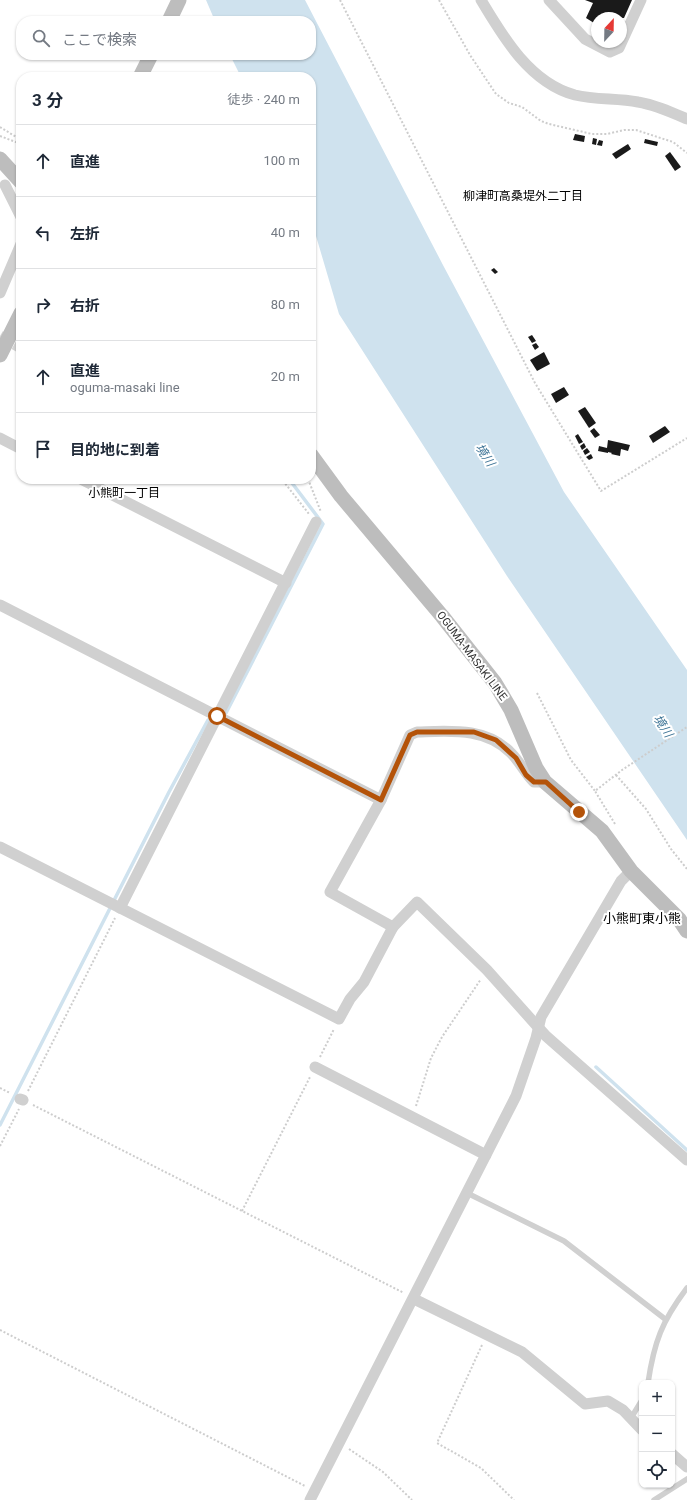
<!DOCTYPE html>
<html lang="ja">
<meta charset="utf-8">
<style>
:root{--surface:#fff;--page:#f2f2f3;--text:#1f2937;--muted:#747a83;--line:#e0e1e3}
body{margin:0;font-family:Roboto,"Noto Sans JP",sans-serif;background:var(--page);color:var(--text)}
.controls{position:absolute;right:12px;bottom:12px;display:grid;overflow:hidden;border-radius:8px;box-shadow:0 1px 3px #0004}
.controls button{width:36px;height:36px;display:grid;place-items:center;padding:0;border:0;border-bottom:1px solid var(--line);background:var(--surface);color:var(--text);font:20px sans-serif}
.compass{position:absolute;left:591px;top:12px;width:36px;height:36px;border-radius:50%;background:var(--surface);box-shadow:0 1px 3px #0004;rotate:22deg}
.stop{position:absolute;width:12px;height:12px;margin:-9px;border:3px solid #b45309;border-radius:50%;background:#fff}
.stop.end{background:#b45309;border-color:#fff;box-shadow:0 1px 4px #0008}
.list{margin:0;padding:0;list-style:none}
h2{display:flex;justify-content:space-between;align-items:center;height:52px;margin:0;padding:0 16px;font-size:17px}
h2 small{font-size:13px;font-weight:400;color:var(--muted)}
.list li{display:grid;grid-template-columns:26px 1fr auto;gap:12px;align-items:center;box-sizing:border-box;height:72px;padding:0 16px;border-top:1px solid var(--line)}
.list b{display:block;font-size:15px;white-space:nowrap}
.list p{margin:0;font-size:13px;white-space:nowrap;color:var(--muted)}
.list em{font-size:13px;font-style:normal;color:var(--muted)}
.icon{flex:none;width:22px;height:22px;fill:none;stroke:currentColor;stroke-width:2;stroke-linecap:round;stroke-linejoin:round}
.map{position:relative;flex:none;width:687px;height:1500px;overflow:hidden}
.search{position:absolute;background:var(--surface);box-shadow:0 1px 3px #0004;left:16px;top:16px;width:300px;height:44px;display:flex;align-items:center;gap:10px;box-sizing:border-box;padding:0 14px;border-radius:16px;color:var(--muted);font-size:15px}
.panel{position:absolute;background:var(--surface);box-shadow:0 1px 3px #0004;left:16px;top:72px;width:300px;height:412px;border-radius:16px}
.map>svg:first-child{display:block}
.water{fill:#cfe2ee}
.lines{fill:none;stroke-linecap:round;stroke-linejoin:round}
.stream{stroke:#cfe2ee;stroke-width:3.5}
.building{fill:#1a1a1a}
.minor-tunnel{stroke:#d6d6d6;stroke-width:11;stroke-dasharray:11 5.5;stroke-linecap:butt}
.path{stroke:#cdcdcd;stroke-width:2;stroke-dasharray:2 2;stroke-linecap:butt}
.service{stroke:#d0d0d0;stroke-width:5.5}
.minor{stroke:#d0d0d0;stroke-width:11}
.secondary{stroke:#bdbdbd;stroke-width:15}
.route{stroke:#b45309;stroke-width:5}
.labels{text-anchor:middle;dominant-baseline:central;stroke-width:4;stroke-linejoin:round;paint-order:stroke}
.street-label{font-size:11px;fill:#333;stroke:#fff}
.neighbourhood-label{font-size:12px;fill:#000;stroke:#fff}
.water-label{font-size:12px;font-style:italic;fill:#3f7597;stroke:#fff}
.quarter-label{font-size:13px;fill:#000;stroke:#fff}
</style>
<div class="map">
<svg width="687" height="1500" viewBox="0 0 687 1500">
<rect width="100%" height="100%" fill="#fff"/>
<polygon class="water" points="206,0 305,0 444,267 564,492 687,670 687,840 507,576 339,314 311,219 311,77 241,77 230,55 311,55 311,21 215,21"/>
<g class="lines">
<g class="stream">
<polyline points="226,713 323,524 289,479"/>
<polyline points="596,1067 687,1150"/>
<polyline points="0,1125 169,792 208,720"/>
</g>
</g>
<g class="building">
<polygon points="585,0 632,0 624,18 597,18 597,28 592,26 594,23 586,18 593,3"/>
<polygon points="575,134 585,136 584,142 573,140"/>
<polygon points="593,138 597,139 596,145 592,144"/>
<polygon points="645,139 658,142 657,146 644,143"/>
<polygon points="599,140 603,141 602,146 597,145"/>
<polygon points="628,144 631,149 616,159 612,154"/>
<polygon points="670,152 681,167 675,171 665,156"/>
<polygon points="494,268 498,272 495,274 491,270"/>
<polygon points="532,335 536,341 532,343 528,337"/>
<polygon points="536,343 539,347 535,350 532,345"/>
<polygon points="544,352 550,364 537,371 530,360"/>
<polygon points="564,387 569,395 556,403 551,394"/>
<polygon points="585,407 596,423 589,428 578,411"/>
<polygon points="665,426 670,432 653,443 649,436"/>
<polygon points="594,428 600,435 595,438 590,431"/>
<polygon points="578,434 583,442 579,444 575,436"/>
<polygon points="608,440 630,445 628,451 621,449 620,456 611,454 612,453 608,452 608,453 598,451 599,446 607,448"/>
<polygon points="584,443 586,447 582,450 580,446"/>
<polygon points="587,448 590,452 585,455 583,451"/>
<polygon points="591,454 593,458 589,460 586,457"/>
</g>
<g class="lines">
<polyline class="minor-tunnel" points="0,336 21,348"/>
<g class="path">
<polyline points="340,0 535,383 601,491 687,438"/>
<polyline points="439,0 470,55 496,94 509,103 522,107 541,121 549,124 592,134 607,134 624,130 636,130 673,142 687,153"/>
<polyline points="0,127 21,140"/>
<polyline points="0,136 21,144"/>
<polyline points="279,479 284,482 309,514"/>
<polyline points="308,479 321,512"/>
<polyline points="537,693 571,760 595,791"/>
<polyline points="616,775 646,809 671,849 687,869"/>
<polyline points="615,824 595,791 622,770 687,727"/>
<polyline points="320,1057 334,1029"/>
<polyline points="0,1088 10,1093"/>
<polyline points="28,1091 115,918"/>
<polyline points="33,1105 404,1293"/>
<polyline points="416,1106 431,1058 442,1037 481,979"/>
<polyline points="0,1146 19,1109"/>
<polyline points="242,1211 310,1077"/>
<polyline points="0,1330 305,1486"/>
<polyline points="482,1345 437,1443 481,1468 514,1500"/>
<polyline points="349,1449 383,1472 412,1500"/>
</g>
<g class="service">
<polyline points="467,1193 564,1241 665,1319"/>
<path d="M 648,1383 C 654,1342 662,1321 687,1288"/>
<polyline points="631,1418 642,1400"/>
<polyline points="654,1500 687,1479"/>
</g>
<g class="minor">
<path d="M 481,0 C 503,37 530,83 575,95 C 596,100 617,98 638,102 C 656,105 671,112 687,119"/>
<polyline points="549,0 585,39 610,52 619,48 641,0"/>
<polyline points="5,185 21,217"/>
<polyline points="0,293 21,244"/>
<polyline points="0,438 21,449"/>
<polyline points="81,479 286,583"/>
<polyline points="0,605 381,800"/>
<polyline points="0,847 339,1019 350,999 364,982 393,927 417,902 487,970 546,1036 687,1160"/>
<polyline points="120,908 316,522"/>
<path d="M 393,927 L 330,892 L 381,800 L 410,735 L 417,732 C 450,731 486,727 511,753 C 520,762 525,773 534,782 L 545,782"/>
<polyline points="315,1067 486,1155"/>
<polyline points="20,1099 23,1100"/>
<polyline points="414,1299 522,1352 585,1404 608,1401 623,1410 642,1430"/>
<polyline points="672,1454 687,1467"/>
<polyline points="310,1500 516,1096 536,1038 541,1017 621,881 631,871"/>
</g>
<g class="secondary">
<polyline points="169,21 179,0"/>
<polyline points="140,77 151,55"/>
<polyline points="0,159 21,182"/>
<polyline points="0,355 21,313"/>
<polyline points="311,455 341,496 442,616 495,683 511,710 536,768 545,782 602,831 631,871 679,919 687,931"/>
</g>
</g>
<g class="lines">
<polyline class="route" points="217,716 381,800 410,735 417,732 474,732 496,740 516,758 526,775 534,782 546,782 579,812"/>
</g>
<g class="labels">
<g class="street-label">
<text transform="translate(472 656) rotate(53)">OGUMA-MASAKI LINE</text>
</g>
<g class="neighbourhood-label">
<text x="523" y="196">柳津町高桑堤外二丁目</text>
<text x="124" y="493">小熊町一丁目</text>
</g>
<g class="water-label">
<text transform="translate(485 455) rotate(57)">境川</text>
<text transform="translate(663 726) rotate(57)">境川</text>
</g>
<g class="quarter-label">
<text x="642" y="918">小熊町東小熊</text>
</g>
</g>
</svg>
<div class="controls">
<button>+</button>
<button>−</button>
<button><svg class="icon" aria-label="locate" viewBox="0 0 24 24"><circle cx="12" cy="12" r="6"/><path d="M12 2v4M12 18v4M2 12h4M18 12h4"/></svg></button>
</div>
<svg class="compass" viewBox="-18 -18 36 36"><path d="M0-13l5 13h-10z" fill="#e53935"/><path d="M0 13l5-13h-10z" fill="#747a83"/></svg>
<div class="stop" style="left:217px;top:716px"></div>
<div class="stop end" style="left:579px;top:812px"></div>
<div class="search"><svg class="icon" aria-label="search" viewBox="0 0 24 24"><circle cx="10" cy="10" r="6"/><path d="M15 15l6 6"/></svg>ここで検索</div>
<section class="panel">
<h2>3 分<small>徒歩 · 240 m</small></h2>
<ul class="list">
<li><svg class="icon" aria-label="ahead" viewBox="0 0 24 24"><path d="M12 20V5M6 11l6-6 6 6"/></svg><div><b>直進</b></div><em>100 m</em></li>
<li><svg class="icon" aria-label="left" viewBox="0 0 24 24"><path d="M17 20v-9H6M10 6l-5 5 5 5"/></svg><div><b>左折</b></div><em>40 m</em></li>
<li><svg class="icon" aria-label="right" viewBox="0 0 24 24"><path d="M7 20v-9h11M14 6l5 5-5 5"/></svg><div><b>右折</b></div><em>80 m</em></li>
<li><svg class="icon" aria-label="ahead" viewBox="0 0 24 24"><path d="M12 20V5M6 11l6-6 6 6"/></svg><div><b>直進</b><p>oguma-masaki line</p></div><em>20 m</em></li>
<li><svg class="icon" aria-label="arrive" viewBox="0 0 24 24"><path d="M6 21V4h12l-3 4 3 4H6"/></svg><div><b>目的地に到着</b></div></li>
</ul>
</section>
</div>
